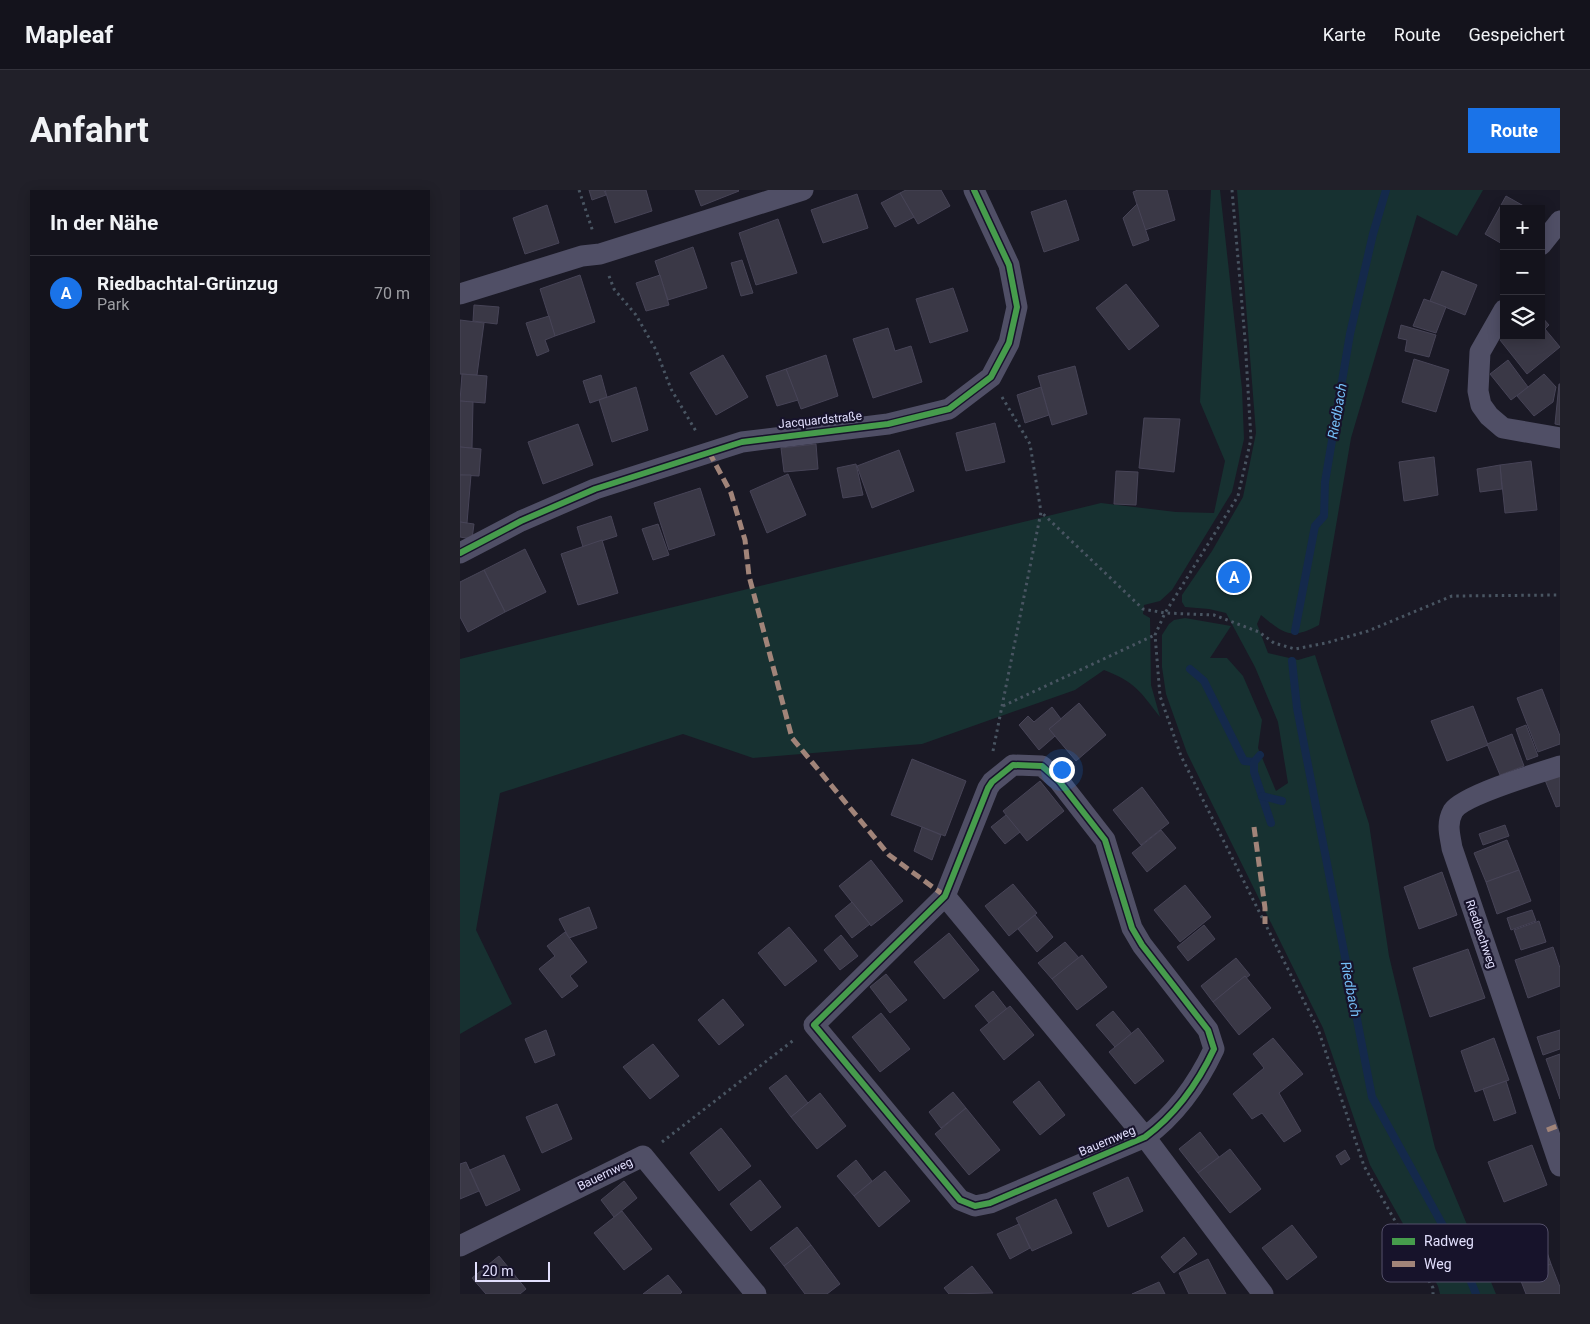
<!DOCTYPE html>
<html lang="de">
<meta charset="utf-8">
<style>
:root{--surface:#14131c;--page:#212029;--text:#f1f3f6;--muted:#9d9ea3;--line:#33323b;--accent:#1a73e8}
body{margin:0;font-family:Roboto,sans-serif;background:var(--page);color:var(--text)}
.controls{position:absolute;right:15px;top:15px;display:grid;overflow:hidden;border-radius:0px;box-shadow:0 2px 12px #0003}
.controls button{width:45px;height:45px;display:grid;place-items:center;padding:0;border:0;border-bottom:1px solid var(--line);background:var(--surface);color:var(--text);font:25px sans-serif}
.scale{position:absolute;left:15px;bottom:12px;width:75px;box-sizing:border-box;padding-left:5px;border:2px solid #e2dffd;border-top:0;font-size:14px;line-height:18px;white-space:nowrap;color:#e2dffd;-webkit-text-stroke:4px #17132b;paint-order:stroke}
.you{position:absolute;left:601px;top:579px;width:18px;height:18px;margin:-12px;border:4px solid #fff;border-radius:50%;background:#1a73e8;box-shadow:0 0 0 8px #1a73e833}
.badge{display:grid;place-items:center;width:32px;height:32px;border-radius:50%;background:var(--accent);color:#fff;font-size:16px;font-weight:700}
.pin{position:absolute;translate:-50% -50%;border:2px solid #fff;box-shadow:0 1px 5px #0006}
.list{margin:0;padding:0;list-style:none}
h2{display:flex;justify-content:space-between;align-items:center;height:65px;margin:0;padding:0 20px;font-size:21px}
h2 small{font-size:16px;font-weight:400;color:var(--muted)}
.list li{display:grid;grid-template-columns:32px 1fr auto;gap:15px;align-items:center;box-sizing:border-box;height:75px;padding:0 20px;border-top:1px solid var(--line)}
.list b{display:block;font-size:19px;white-space:nowrap}
.list p{margin:0;font-size:16px;white-space:nowrap;color:var(--muted)}
.list em{font-size:16px;font-style:normal;color:var(--muted)}
.icon{flex:none;width:28px;height:28px;fill:none;stroke:currentColor;stroke-width:2;stroke-linecap:round;stroke-linejoin:round}
.map{position:relative;flex:none;width:1100px;height:1104px;overflow:hidden;border-radius:0px}
header{display:flex;align-items:center;gap:30px;box-sizing:border-box;height:70px;padding:0 25px;background:var(--surface);border-bottom:1px solid var(--line)}
header strong{font-size:24px}
nav{display:flex;gap:28px;margin-inline-start:auto;font-size:18px}
.intro{display:flex;align-items:center;justify-content:space-between;box-sizing:border-box;height:120px;padding:0 30px}
h1{margin:0;font-size:35px}
.button{padding:12px 22px;border-radius:0px;background:var(--accent);color:#fff;font-size:18px;font-weight:700}
main{display:flex;gap:30px;padding:0 30px}
aside{flex:1;background:var(--surface);border-radius:0px;box-shadow:0 2px 12px #0003}
.map>svg:first-child{display:block}
.green{fill:#173131}
.lines{fill:none;stroke-linecap:round;stroke-linejoin:round}
.stream{stroke:#14294b;stroke-width:8}
.building{fill:#3a3846;stroke:#474457}
.path{stroke:#495562;stroke-width:3;stroke-dasharray:2.5 4;stroke-linecap:butt}
.minor{stroke:#504f66;stroke-width:21}
.quiet{stroke:#a18479;stroke-width:5;stroke-dasharray:10 5;stroke-linecap:butt}
.cycleway-casing{stroke:#17132b;stroke-width:9}
.cycleway{stroke:#469c4c;stroke-width:6}
.labels{text-anchor:middle;dominant-baseline:central;stroke-width:4.5;stroke-linejoin:round;paint-order:stroke}
.street-label{font-size:12px;fill:#e2dffd;stroke:#17132b}
.water-label{font-size:14px;font-style:italic;fill:#74bdf6;stroke:#17132b}
.key{fill:#17132b;stroke:#54506a;stroke-width:1}
.key-label{font-size:14px;fill:#e2dffd}
</style>
<header>
<strong>Mapleaf</strong>
<nav><a>Karte</a><a>Route</a><a>Gespeichert</a></nav>
</header>
<div class="intro"><h1>Anfahrt</h1><a class="button">Route</a></div>
<main>
<aside>
<h2>In der Nähe<small></small></h2>
<ul class="list">
<li><span class="badge">A</span><div><b>Riedbachtal-Grünzug</b><p>Park</p></div><em>70 m</em></li>
</ul>
</aside>
<div class="map">
<svg width="1100" height="1104" viewBox="0 0 1100 1104">
<rect width="100%" height="100%" fill="#1a1925"/>
<g class="green">
<path d="M 751,0 L 760,0 L 782,199 L 784,249 L 772,302 L 712,400 L 700,411 L 684,415 L 683,424 L 690,428 L 691,495 L 700,527 C 680,501 675,492 644,480 L 615,500 L 462,554 L 293,568 L 223,544 L 40,603 L 16,740 L 52,814 L 0,844 L 0,469 L 641,313 L 716,322 L 754,323 L 765,271 L 740,212 Z"/>
<path d="M 777,0 L 1023,0 L 997,46 L 957,25 L 891,248 L 859,435 C 831,450 824,444 801,425 L 797,434 L 808,463 L 838,470 L 855,465 L 909,634 L 929,766 L 975,958 L 1036,1104 L 980,1104 L 978,1096 L 910,975 L 863,838 L 727,563 L 706,504 L 702,477 L 702,445 L 709,434 L 714,430 L 725,428 L 771,436 L 750,468 L 767,468 L 783,486 L 802,530 L 798,558 L 816,601 L 828,593 L 818,532 L 795,477 L 766,423 L 749,419 L 725,417 L 722,412 L 722,405 L 752,361 L 783,307 L 796,243 Z"/>
</g>
<g class="lines">
<g class="stream">
<polyline points="835,441 855,336 864,326 865,292 890,144 913,44 926,0"/>
<polyline points="832,471 837,518 912,907 1003,1072 1016,1104"/>
<polyline points="730,479 744,491 784,571 794,572"/>
<polyline points="800,565 794,572 794,582 811,633"/>
<polyline points="802,606 822,611"/>
</g>
</g>
<g class="building">
<polygon points="129,0 144,0 146,5 132,10"/>
<polygon points="145,0 186,0 192,21 155,33"/>
<polygon points="235,0 278,0 279,1 241,16"/>
<polygon points="446,0 481,0 490,16 458,34 440,3"/>
<polygon points="678,0 707,0 715,30 685,40 673,2"/>
<polygon points="440,3 454,27 435,37 421,13"/>
<polygon points="397,4 408,38 363,53 351,20"/>
<polygon points="1046,6 1069,19 1044,19 1044,55 1025,44"/>
<polygon points="606,10 619,50 584,62 571,22"/>
<polygon points="677,14 689,50 673,56 663,28"/>
<polygon points="87,15 99,53 65,64 53,28"/>
<polygon points="318,29 337,83 296,95 279,43"/>
<polygon points="233,57 247,98 208,110 195,71"/>
<polygon points="282,70 293,103 281,106 271,73"/>
<polygon points="982,81 1017,95 1005,125 970,111"/>
<polygon points="120,85 135,132 95,146 80,99"/>
<polygon points="200,85 209,115 186,121 176,93"/>
<polygon points="666,94 699,136 669,160 636,118"/>
<polygon points="493,98 508,141 470,153 456,109"/>
<polygon points="964,109 986,117 976,143 953,136"/>
<polygon points="14,115 39,117 37,134 13,131"/>
<polygon points="89,126 95,146 85,150 89,161 77,166 66,133"/>
<polygon points="1081,126 1089,135 1085,139 1100,157 1067,184 1040,150 1044,146 1081,146"/>
<polygon points="0,130 24,133 17,185 0,184"/>
<polygon points="941,135 976,145 969,167 945,161 947,150 938,148"/>
<polygon points="428,138 435,161 451,156 462,192 413,208 393,149"/>
<polygon points="263,165 288,207 256,225 230,183"/>
<polygon points="366,165 378,206 341,219 326,179"/>
<polygon points="954,169 989,180 976,222 942,212"/>
<polygon points="1048,170 1068,197 1051,210 1030,184"/>
<polygon points="615,176 627,224 592,235 578,186"/>
<polygon points="326,179 338,210 317,216 306,186"/>
<polygon points="2,184 27,186 25,213 0,211"/>
<polygon points="1084,184 1096,197 1093,212 1074,226 1057,206"/>
<polygon points="141,185 147,207 130,213 123,191"/>
<polygon points="1099,194 1100,194 1100,235 1095,234"/>
<polygon points="176,197 188,240 152,252 139,210"/>
<polygon points="581,197 589,225 565,233 557,205"/>
<polygon points="0,211 13,212 12,258 0,257"/>
<polygon points="684,228 720,229 714,282 679,278"/>
<polygon points="535,233 545,272 506,281 496,243"/>
<polygon points="118,234 133,275 83,294 68,252"/>
<polygon points="356,254 358,279 324,282 321,258"/>
<polygon points="0,257 21,259 19,286 0,285"/>
<polygon points="439,260 454,301 412,318 397,276"/>
<polygon points="974,267 978,305 944,311 939,272"/>
<polygon points="1071,271 1077,320 1045,323 1040,275"/>
<polygon points="396,274 403,305 383,308 377,278"/>
<polygon points="1040,275 1042,299 1020,302 1017,279"/>
<polygon points="656,281 678,282 676,315 654,314"/>
<polygon points="328,284 346,325 307,343 290,301"/>
<polygon points="0,285 11,285 7,333 0,332"/>
<polygon points="240,298 255,345 209,360 194,313"/>
<polygon points="151,326 157,346 123,357 117,337"/>
<polygon points="0,332 14,334 12,349 0,347"/>
<polygon points="198,334 209,365 193,370 182,339"/>
<polygon points="142,350 158,403 118,415 101,364"/>
<polygon points="65,359 86,402 45,422 24,380"/>
<polygon points="24,380 45,422 8,442 0,427 0,392"/>
<polygon points="1082,499 1100,546 1100,554 1078,562 1057,508"/>
<polygon points="619,513 646,545 616,571 589,539"/>
<polygon points="1013,516 1028,555 987,571 971,531"/>
<polygon points="592,517 601,529 589,539 595,546 579,560 559,535 568,526 574,532"/>
<polygon points="1066,535 1078,566 1067,570 1056,539"/>
<polygon points="1052,544 1064,576 1040,585 1027,554"/>
<polygon points="452,569 506,591 485,646 431,625"/>
<polygon points="1100,585 1100,616 1096,617 1085,590"/>
<polygon points="580,591 604,621 567,651 543,621"/>
<polygon points="682,597 709,633 681,655 653,620"/>
<polygon points="546,625 560,642 545,654 531,637"/>
<polygon points="1045,635 1049,646 1023,655 1019,644"/>
<polygon points="462,637 481,645 472,670 454,661"/>
<polygon points="701,640 716,658 687,682 672,663"/>
<polygon points="1047,650 1059,680 1026,692 1014,663"/>
<polygon points="411,670 443,711 411,736 379,696"/>
<polygon points="1059,680 1071,711 1037,724 1026,692"/>
<polygon points="982,682 997,725 959,739 944,697"/>
<polygon points="553,694 577,723 549,746 525,716"/>
<polygon points="725,695 751,727 720,752 694,720"/>
<polygon points="392,712 410,734 392,748 375,726"/>
<polygon points="129,717 137,738 109,748 99,729"/>
<polygon points="1072,720 1076,731 1051,740 1047,728"/>
<polygon points="575,725 593,747 577,762 558,739"/>
<polygon points="1079,731 1086,752 1061,760 1054,740"/>
<polygon points="744,735 755,749 728,771 717,757"/>
<polygon points="329,737 357,771 325,796 298,763"/>
<polygon points="105,742 127,772 110,786 118,796 102,808 79,779 95,766 87,756"/>
<polygon points="489,743 519,780 484,809 454,772"/>
<polygon points="381,745 398,766 380,780 364,760"/>
<polygon points="605,752 619,768 592,789 578,773"/>
<polygon points="1093,757 1100,778 1100,796 1068,808 1055,770"/>
<polygon points="1008,759 1025,808 970,827 953,778"/>
<polygon points="622,765 647,797 617,820 592,789"/>
<polygon points="776,768 790,785 786,788 785,786 753,812 741,796"/>
<polygon points="426,784 447,810 430,823 410,797"/>
<polygon points="785,786 811,818 779,845 753,812"/>
<polygon points="533,801 547,819 529,833 515,816"/>
<polygon points="263,809 284,835 259,855 238,830"/>
<polygon points="550,816 574,845 544,870 520,840"/>
<polygon points="653,821 672,844 655,857 636,835"/>
<polygon points="421,823 450,859 420,882 392,847"/>
<polygon points="678,838 704,871 675,894 649,862"/>
<polygon points="86,840 95,865 75,873 65,849"/>
<polygon points="1100,840 1100,859 1083,865 1077,847"/>
<polygon points="813,848 843,884 819,903 841,941 824,952 802,923 792,929 773,904 804,878 793,864"/>
<polygon points="1034,848 1049,890 1015,902 1001,861"/>
<polygon points="193,854 219,886 190,909 163,877"/>
<polygon points="1100,864 1100,909 1086,869"/>
<polygon points="326,885 348,913 331,927 309,898"/>
<polygon points="579,891 605,925 580,945 553,912"/>
<polygon points="1046,891 1056,923 1034,931 1023,899"/>
<polygon points="493,902 506,918 481,938 469,922"/>
<polygon points="360,903 386,936 357,959 331,927"/>
<polygon points="97,914 112,949 82,963 66,927"/>
<polygon points="506,918 540,960 509,985 475,944"/>
<polygon points="261,938 291,976 259,1001 230,963"/>
<polygon points="740,942 759,967 738,983 719,959"/>
<polygon points="1072,955 1087,995 1044,1012 1028,972"/>
<polygon points="770,959 801,999 770,1023 738,983"/>
<polygon points="885,960 890,969 881,975 876,966"/>
<polygon points="44,965 60,1000 26,1016 10,980"/>
<polygon points="396,970 412,991 394,1006 377,986"/>
<polygon points="6,972 19,1001 0,1009 0,974"/>
<polygon points="425,981 450,1011 419,1037 394,1006"/>
<polygon points="668,987 683,1021 648,1037 633,1003"/>
<polygon points="300,990 321,1017 291,1041 270,1014"/>
<polygon points="164,991 177,1008 154,1027 141,1010"/>
<polygon points="596,1009 612,1043 572,1061 556,1028"/>
<polygon points="162,1021 192,1059 164,1080 134,1043"/>
<polygon points="559,1034 570,1058 550,1069 537,1044"/>
<polygon points="832,1035 857,1067 827,1090 802,1058"/>
<polygon points="337,1037 351,1055 324,1076 310,1058"/>
<polygon points="1081,1045 1091,1074 1059,1086 1049,1057"/>
<polygon points="724,1047 737,1064 714,1083 701,1067"/>
<polygon points="351,1055 380,1094 367,1104 345,1104 324,1076"/>
<polygon points="39,1066 66,1099 60,1104 26,1104 12,1088"/>
<polygon points="748,1069 766,1104 729,1104 719,1083"/>
<polygon points="1091,1074 1100,1097 1100,1104 1066,1104 1059,1086"/>
<polygon points="512,1076 533,1103 489,1104 484,1098"/>
<polygon points="208,1085 222,1102 220,1104 183,1104"/>
<polygon points="699,1092 705,1104 672,1104"/>
</g>
<g class="lines">
<g class="path">
<polyline points="119,0 133,42"/>
<polyline points="772,0 785,149 791,249 778,306 705,423 695,445 700,506 721,566 858,839 904,976 973,1098 973,1104"/>
<polyline points="149,86 154,99 176,125 196,160 211,199 237,243"/>
<polyline points="542,207 570,254 581,322"/>
<polyline points="543,516 695,445"/>
<polyline points="533,561 581,322 683,419 705,423 754,425 799,442 814,453 835,459 866,453 908,441 992,406 1100,405"/>
<polyline points="202,952 335,849"/>
</g>
<g class="minor">
<polyline points="1081,55 1100,31"/>
<polyline points="0,104 122,66 140,64 343,0"/>
<polyline points="1044,120 1020,162 1018,201 1021,215 1029,226 1043,238 1100,248"/>
<polyline points="0,363 61,331 135,299 282,252 428,234 489,219 531,187 549,153 557,117 549,75 514,0"/>
<path d="M 553,575 L 582,576 L 599,591 L 645,650 L 672,738 L 682,755 L 748,840 L 754,859 C 738,893 715,925 685,947 L 530,1013 L 515,1016 L 500,1010 L 354,835 L 485,706 L 528,598 L 532,592 Z"/>
<path d="M 1100,576 C 1081,582 1002,606 993,621 C 986,634 990,645 992,658 L 1100,976"/>
<polyline points="485,706 685,947 803,1104"/>
<polyline points="0,1056 183,966 296,1104"/>
</g>
<g class="quiet">
<polyline points="249,262 271,303 285,350 289,386 332,548 429,665 485,706"/>
<polyline points="794,637 805,718 805,734"/>
<polyline points="1087,940 1100,935"/>
</g>
<g class="cycleway-casing">
<g id="cycleway">
<polyline points="0,363 61,331 135,299 282,252 428,234 489,219 531,187 549,153 557,117 549,75 514,0"/>
<path d="M 553,575 L 582,576 L 599,591 L 645,650 L 672,738 L 682,755 L 748,840 L 754,859 C 738,893 715,925 685,947 L 530,1013 L 515,1016 L 500,1010 L 354,835 L 485,706 L 528,598 L 532,592 Z"/>
</g>
</g>
<use href="#cycleway" class="cycleway"/>
</g>
<g class="labels">
<g class="street-label">
<text transform="translate(360 230) rotate(-6)">Jacquardstraße</text>
<text transform="translate(1021 744) rotate(71)">Riedbachweg</text>
<text transform="translate(647 951) rotate(-23)">Bauernweg</text>
<text transform="translate(145 984) rotate(-26)">Bauernweg</text>
</g>
<g class="water-label">
<text transform="translate(877 221) rotate(-80)">Riedbach</text>
<text transform="translate(891 799) rotate(79)">Riedbach</text>
</g>
</g>
<rect x="922" y="1034" width="166" height="58" rx="8" class="key"/>
<rect x="932" y="1048" width="23" height="7" fill="#469c4c"/>
<rect x="932" y="1071" width="23" height="6" fill="#a18479"/>
<g class="key-label">
<text x="964" y="1056">Radweg</text>
<text x="964" y="1079">Weg</text>
</g>
</svg>
<div class="controls">
<button>+</button>
<button>−</button>
<button><svg class="icon" aria-label="layers" viewBox="0 0 24 24"><path d="M12 4l9 5-9 5-9-5zM3 14l9 5 9-5"/></svg></button>
</div>
<div class="scale">20 m</div>
<div class="you"></div>
<div class="pin badge" style="left:774px;top:387px">A</div>
</div>
</main>
